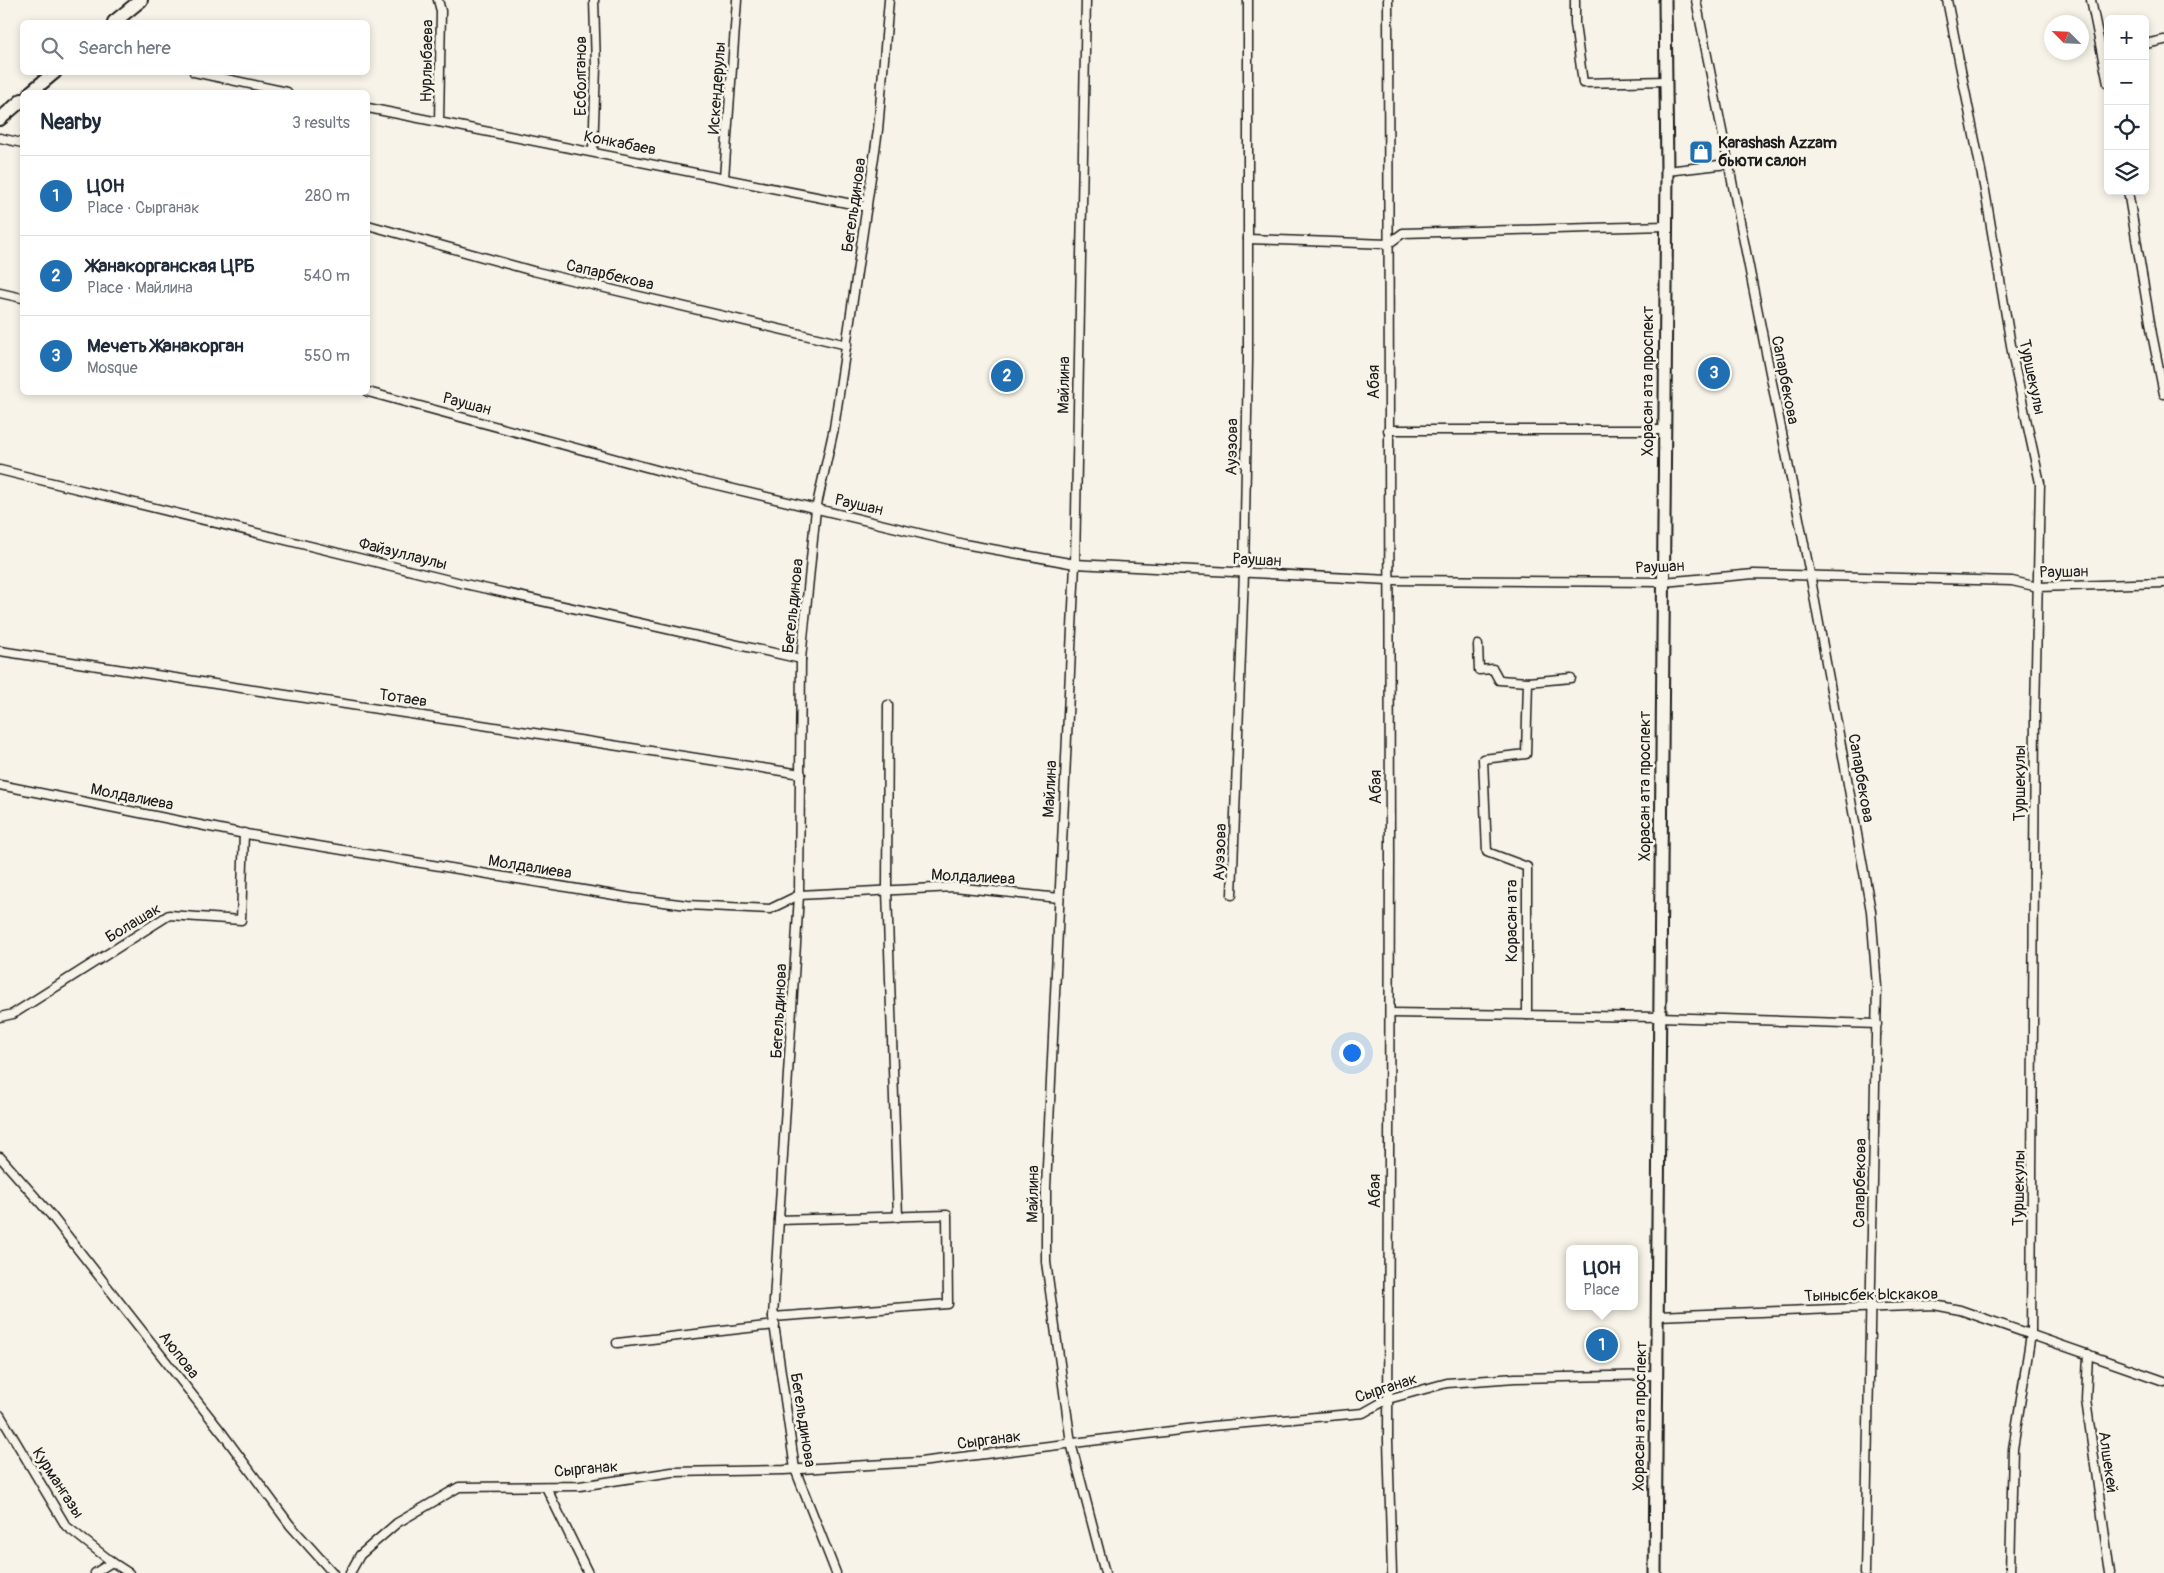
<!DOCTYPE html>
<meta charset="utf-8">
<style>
:root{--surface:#fff;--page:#f2f2f3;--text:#1f2937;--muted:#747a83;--line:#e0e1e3;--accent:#1f6fb2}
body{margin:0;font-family:Pangolin,sans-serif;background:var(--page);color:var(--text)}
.controls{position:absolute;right:15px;top:15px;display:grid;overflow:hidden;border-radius:8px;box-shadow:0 2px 8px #0003}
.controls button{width:45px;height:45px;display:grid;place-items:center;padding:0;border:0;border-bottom:1px solid var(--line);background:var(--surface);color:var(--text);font:25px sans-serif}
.compass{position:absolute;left:2044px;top:15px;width:45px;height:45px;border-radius:50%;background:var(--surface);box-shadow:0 2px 8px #0003;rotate:294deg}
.you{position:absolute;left:1351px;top:1052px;width:18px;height:18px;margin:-12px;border:4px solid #fff;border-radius:50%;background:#1a73e8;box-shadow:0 0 0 8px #1a73e833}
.badge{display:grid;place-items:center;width:32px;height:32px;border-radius:50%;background:var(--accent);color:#fff;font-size:16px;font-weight:700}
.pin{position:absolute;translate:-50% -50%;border:2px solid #fff;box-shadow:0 1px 5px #0006}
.popup{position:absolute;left:1566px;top:1245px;width:72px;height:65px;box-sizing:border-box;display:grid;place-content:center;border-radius:8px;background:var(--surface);filter:drop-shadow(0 1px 4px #0005);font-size:16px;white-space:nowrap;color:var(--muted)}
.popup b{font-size:19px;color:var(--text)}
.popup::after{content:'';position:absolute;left:50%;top:100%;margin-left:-10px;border:10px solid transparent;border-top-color:var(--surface)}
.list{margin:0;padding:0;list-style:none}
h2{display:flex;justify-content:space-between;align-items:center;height:65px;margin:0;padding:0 20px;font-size:21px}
h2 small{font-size:16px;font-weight:400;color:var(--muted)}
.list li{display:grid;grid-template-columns:32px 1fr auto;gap:15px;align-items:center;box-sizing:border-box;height:80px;padding:0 20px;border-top:1px solid var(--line)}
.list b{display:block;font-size:19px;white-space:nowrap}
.list p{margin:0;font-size:16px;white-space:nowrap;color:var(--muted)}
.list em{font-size:16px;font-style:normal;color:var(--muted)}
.icon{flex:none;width:28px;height:28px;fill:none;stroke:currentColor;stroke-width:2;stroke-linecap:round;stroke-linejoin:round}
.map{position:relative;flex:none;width:2164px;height:1573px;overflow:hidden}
.search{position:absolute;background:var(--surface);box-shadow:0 2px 8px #0003;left:20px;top:20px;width:350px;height:55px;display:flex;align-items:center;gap:12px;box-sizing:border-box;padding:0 18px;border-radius:8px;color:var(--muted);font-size:19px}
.panel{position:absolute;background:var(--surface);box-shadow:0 2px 8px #0003;left:20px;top:90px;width:350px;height:305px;border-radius:8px}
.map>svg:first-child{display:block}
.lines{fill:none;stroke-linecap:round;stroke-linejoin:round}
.minor-casing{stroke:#1c1c1c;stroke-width:11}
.secondary-casing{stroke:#1c1c1c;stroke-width:15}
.primary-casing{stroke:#1c1c1c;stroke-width:16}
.minor{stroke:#f7f3e8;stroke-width:8}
.secondary{stroke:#f7f3e8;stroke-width:11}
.primary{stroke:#f7f3e8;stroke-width:12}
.labels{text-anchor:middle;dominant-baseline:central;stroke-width:5;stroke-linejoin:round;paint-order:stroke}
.street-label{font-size:16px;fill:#1c1c1c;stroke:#f7f3e8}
.poi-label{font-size:16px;font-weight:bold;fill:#1c1c1c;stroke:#f7f3e8;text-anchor:start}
</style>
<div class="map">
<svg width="2164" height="1573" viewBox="0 0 2164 1573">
<rect width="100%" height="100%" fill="#f7f3e8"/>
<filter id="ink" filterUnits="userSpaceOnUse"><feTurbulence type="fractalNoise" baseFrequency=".02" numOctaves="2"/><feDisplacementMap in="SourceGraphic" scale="10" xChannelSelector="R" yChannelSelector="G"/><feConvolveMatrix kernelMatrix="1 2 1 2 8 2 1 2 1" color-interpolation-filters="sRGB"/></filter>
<g filter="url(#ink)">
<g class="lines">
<g class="minor-casing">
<g id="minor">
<polyline points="438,0 441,11 439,122"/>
<polyline points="1086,0 1075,564 1046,1188 1046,1262 1071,1443 1105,1573"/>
<polyline points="1388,0 1390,858 1388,1440 1392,1573"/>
<polyline points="1575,0 1575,24 1583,83 1666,81"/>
<polyline points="1696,0 1810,574 1871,911 1877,987 1865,1573"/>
<polyline points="1947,0 1985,191 2014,363 2040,483 2035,713 2031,1334 2013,1449 2010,1573"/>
<polyline points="2091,0 2108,84"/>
<polyline points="2145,44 2164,40"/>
<polyline points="194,72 287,92"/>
<polyline points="368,108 867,207"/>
<polyline points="0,138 22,143"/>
<polyline points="593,152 596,67 594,0"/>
<polyline points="1667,171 1728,164"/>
<polyline points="724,178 737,0"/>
<polyline points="2128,191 2152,334 2164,394"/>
<polyline points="368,225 533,271 847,345"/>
<polyline points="1248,239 1388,244 1403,233 1666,226"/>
<polyline points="0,293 22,298"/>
<polyline points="368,392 679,476 964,544 1075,564 1389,580 1663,582 1754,574 2012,581 2038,587 2164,583"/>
<polyline points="1388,430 1664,430"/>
<polyline points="0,470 465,584 801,659"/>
<polyline points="1478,645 1479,670 1493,669 1499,680 1528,682 1526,754 1483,759 1487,852 1527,867 1527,1015"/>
<polyline points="0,651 801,774"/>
<polyline points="1528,682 1571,678"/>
<polyline points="888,705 887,890 898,1217"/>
<polyline points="0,785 240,833 632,898 687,905 770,909 799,895 954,887 1059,898"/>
<polyline points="1232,895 1244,573 1248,361 1248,0"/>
<polyline points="1390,1013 1659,1017 1877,1024"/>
<polyline points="0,1017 13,1014 169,915 241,920 244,833"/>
<polyline points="0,1157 51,1215 223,1434 290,1525 333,1573"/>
<polyline points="1657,1316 1934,1305 1960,1310 2164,1381"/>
<polyline points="773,1317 948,1304 947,1215 779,1220"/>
<polyline points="617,1343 775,1325"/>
<polyline points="2088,1354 2086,1400 2110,1573"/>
<polyline points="0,1415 66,1526 112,1562 129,1573"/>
<polyline points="546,1487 588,1573"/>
<polyline points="95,1573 112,1562"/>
<polyline points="350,1573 360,1555 397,1523 459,1487 580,1486 672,1472 784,1470 920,1462 1212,1426 1363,1413 1388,1399 1447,1383 1515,1378 1656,1375"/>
<polyline points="836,1573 795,1469 773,1317 799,895 801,659 816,509 834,428 878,130 889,0"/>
</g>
</g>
<g class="secondary-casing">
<polyline id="secondary" points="1655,1573 1667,171 1665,0"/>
</g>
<g class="primary-casing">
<g id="primary">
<polyline points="114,22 141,0"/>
<polyline points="31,92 55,72"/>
<polyline points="0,119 22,100"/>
</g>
</g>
<use href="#minor" class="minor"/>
<use href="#secondary" class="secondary"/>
<use href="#primary" class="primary"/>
</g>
</g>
<defs>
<g id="shop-square" transform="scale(1.25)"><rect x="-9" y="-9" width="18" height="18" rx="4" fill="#1f6fb2" stroke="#f7f3e8"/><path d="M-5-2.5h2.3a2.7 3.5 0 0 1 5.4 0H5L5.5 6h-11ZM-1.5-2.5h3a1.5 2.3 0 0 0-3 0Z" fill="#fff"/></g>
</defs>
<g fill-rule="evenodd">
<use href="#shop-square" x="1701" y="152"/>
</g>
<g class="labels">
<g class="street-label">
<text transform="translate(427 61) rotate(-89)">Нурлыбаева</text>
<text transform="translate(581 76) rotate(-90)">Есболганов</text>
<text transform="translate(717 88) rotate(-86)">Искендерулы</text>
<text transform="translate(620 143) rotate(11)">Конкабаев</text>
<text transform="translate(854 205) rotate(-82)">Бегельдинова</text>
<text transform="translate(610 275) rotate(13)">Сапарбекова</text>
<text transform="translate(2032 377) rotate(78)">Туршекулы</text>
<text transform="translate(1785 380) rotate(79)">Сапарбекова</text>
<text transform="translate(1648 381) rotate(-90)">Хорасан ата проспект</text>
<text transform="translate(1374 382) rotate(-90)">Абая</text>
<text transform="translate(1064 385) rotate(-89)">Майлина</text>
<text transform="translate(467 404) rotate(15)">Раушан</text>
<text transform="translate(1232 447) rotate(-89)">Ауэзова</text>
<text transform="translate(859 505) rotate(13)">Раушан</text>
<text transform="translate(403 554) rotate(14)">Файзуллаулы</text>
<text transform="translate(1257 560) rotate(3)">Раушан</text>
<text transform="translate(1660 567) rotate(-3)">Раушан</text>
<text transform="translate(2064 572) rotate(-1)">Раушан</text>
<text transform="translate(793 606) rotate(-84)">Бегельдинова</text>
<text transform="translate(403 698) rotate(9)">Тотаев</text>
<text transform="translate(1861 778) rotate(80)">Сапарбекова</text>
<text transform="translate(2020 783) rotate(-90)">Туршекулы</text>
<text transform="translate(1645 786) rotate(-90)">Хорасан ата проспект</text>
<text transform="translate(1376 787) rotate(-90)">Абая</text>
<text transform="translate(1050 789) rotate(-87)">Майлина</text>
<text transform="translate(132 797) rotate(11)">Молдалиева</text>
<text transform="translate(1220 852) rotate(-88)">Ауэзова</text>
<text transform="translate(530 867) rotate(9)">Молдалиева</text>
<text transform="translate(973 877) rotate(3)">Молдалиева</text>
<text transform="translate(1512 921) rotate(-90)">Корасан ата</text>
<text transform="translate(133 923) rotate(-31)">Болашак</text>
<text transform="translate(779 1011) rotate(-87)">Бегельдинова</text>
<text transform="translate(1860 1183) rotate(-89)">Сапарбекова</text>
<text transform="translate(2019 1188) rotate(-89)">Туршекулы</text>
<text transform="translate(1375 1191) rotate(-90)">Абая</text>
<text transform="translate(1033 1194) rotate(-89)">Майлина</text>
<text transform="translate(1871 1295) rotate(-1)">Тынысбек Ыскаков</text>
<text transform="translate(179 1355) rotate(52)">Аюпова</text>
<text transform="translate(1386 1388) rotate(-18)">Сырганак</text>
<text transform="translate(1640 1416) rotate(-89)">Хорасан ата проспект</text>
<text transform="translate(803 1420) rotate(81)">Бегельдинова</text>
<text transform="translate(989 1440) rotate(-7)">Сырганак</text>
<text transform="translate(2108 1462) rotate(82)">Алшекей</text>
<text transform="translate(586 1469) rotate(-5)">Сырганак</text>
<text transform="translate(58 1483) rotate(57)">Курмангазы</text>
</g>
<g class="poi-label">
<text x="1718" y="143">Karashash Azzam<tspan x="1718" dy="18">бьюти салон</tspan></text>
</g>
</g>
</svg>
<div class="controls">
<button>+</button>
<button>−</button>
<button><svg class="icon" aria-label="locate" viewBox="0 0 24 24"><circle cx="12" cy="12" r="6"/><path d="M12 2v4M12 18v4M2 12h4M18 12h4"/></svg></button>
<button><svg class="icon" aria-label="layers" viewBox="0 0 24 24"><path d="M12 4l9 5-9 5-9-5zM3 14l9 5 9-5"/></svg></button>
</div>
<svg class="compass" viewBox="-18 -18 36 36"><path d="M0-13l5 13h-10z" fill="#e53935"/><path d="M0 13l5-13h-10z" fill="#747a83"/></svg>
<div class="you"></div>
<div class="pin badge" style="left:1602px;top:1345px">1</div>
<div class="popup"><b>ЦОН</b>Place</div>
<div class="pin badge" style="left:1007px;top:376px">2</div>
<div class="pin badge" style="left:1714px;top:373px">3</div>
<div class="search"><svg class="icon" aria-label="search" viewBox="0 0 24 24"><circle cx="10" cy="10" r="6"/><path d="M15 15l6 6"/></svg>Search here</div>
<section class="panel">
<h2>Nearby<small>3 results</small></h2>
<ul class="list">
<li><span class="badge">1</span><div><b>ЦОН</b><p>Place · Сырганак</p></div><em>280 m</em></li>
<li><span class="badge">2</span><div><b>Жанакорганская ЦРБ</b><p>Place · Майлина</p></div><em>540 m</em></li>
<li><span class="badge">3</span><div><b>Мечеть Жанакорган</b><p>Mosque</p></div><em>550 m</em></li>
</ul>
</section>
</div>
